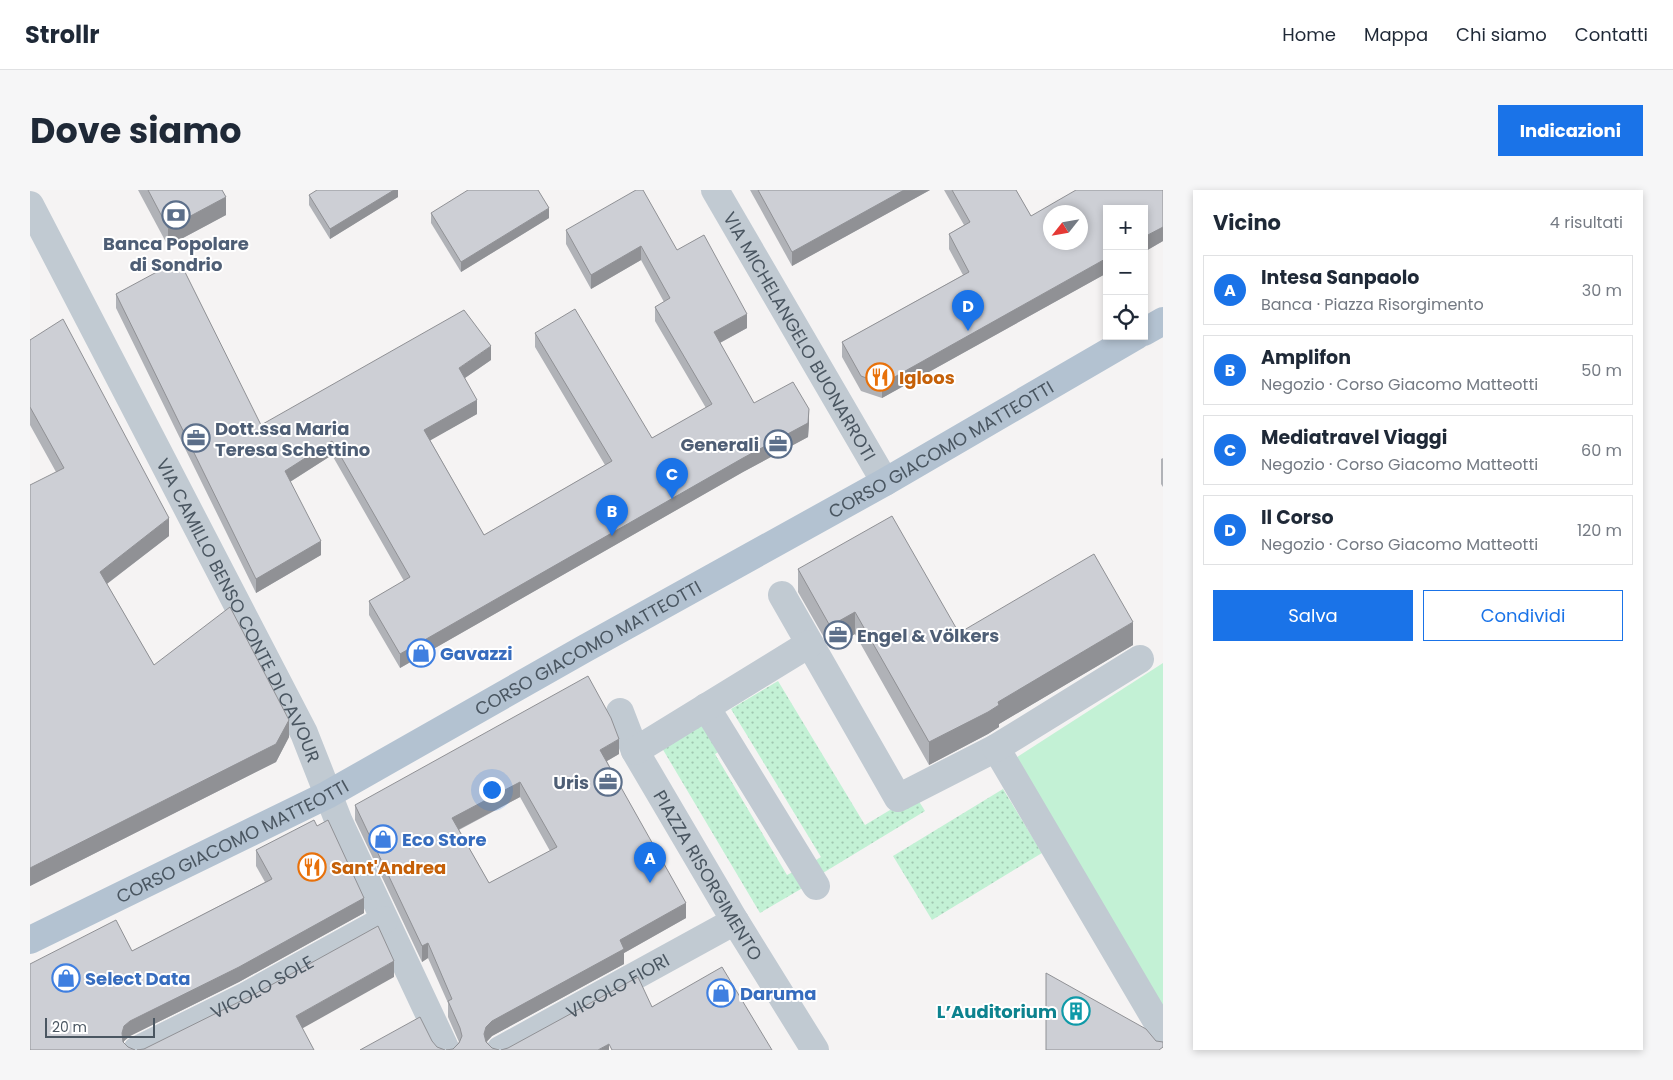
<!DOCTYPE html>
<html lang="it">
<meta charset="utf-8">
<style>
:root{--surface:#fff;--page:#f6f6f7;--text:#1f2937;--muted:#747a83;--line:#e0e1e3;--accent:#1a73e8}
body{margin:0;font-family:Poppins,sans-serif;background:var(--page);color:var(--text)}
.controls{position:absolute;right:15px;top:15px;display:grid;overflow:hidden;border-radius:0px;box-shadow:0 2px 8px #0003}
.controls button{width:45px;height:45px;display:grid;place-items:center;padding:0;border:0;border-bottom:1px solid var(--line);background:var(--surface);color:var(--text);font:25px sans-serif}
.compass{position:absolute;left:1013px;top:15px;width:45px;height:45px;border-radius:50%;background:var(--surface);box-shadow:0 2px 8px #0003;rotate:239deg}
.scale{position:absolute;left:15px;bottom:12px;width:110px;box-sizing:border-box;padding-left:5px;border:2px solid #4a5661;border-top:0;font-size:14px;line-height:18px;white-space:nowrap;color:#4a5661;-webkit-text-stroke:4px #fff;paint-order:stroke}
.you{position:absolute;left:461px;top:599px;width:18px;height:18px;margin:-12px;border:4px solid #fff;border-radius:50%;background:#1a73e8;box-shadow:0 0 0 8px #1a73e833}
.badge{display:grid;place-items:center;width:32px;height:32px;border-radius:50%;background:var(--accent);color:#fff;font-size:16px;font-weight:700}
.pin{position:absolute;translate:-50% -41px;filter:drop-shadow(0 1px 2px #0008)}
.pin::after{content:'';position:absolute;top:26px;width:18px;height:15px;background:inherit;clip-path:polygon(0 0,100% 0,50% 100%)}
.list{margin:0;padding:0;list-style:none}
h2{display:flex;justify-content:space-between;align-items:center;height:65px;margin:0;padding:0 20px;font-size:21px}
h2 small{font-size:16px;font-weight:400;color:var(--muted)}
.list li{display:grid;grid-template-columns:32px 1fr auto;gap:15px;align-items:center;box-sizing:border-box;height:70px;margin:0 10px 10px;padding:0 10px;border:1px solid var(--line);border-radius:0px}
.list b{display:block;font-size:19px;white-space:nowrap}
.list p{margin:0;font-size:16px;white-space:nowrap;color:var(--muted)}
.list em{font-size:16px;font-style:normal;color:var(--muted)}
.actions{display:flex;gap:10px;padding:15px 20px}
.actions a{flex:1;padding:11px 0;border:1px solid var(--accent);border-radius:0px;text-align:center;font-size:18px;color:var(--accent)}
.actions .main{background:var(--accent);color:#fff}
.icon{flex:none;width:28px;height:28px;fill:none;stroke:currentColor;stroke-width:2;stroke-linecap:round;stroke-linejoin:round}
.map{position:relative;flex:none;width:1133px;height:860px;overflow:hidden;border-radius:0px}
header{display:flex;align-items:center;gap:30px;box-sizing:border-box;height:70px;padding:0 25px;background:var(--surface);border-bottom:1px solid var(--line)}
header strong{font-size:24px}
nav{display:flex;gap:28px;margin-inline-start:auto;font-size:18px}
.intro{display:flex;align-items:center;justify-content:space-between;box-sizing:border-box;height:120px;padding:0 30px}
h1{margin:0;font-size:35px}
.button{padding:12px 22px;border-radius:0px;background:var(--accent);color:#fff;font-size:18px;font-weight:700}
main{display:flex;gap:30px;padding:0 30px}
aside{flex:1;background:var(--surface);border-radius:0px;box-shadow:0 2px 8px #0003}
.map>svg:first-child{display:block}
.grass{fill:url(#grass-dots)}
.park{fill:#c3f1d5}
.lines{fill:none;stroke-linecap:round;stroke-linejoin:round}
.minor{stroke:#c1cad2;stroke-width:28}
.major{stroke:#b3c2d1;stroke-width:28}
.wall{fill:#b0b2b7;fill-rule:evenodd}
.shaded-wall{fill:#909195}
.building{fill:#cdcfd5;stroke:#909195;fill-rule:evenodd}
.labels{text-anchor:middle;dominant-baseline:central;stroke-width:4;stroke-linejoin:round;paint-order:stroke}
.service-label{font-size:18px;font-weight:bold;fill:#4e5e75;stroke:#fff;text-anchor:start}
.street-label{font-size:18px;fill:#4a5661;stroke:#fff}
.food-label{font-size:18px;font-weight:bold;fill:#c56008;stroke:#fff;text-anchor:start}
.shop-label{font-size:18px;font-weight:bold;fill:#366cbe;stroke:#fff;text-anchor:start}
.culture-label{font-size:18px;font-weight:bold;fill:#0d838f;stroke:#fff;text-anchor:end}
</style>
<header>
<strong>Strollr</strong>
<nav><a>Home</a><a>Mappa</a><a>Chi siamo</a><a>Contatti</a></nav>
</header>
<div class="intro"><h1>Dove siamo</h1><a class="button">Indicazioni</a></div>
<main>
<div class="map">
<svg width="1133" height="860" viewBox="0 0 1133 860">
<defs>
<pattern id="grass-dots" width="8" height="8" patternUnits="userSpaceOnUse" patternTransform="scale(1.25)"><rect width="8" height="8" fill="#c3f1d5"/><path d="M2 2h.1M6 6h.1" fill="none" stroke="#a0c6b0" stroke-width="1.8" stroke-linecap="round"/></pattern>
</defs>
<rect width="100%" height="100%" fill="#f5f3f3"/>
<g class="grass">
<polygon points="748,491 835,635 885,605 895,621 788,686 781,673 791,667 701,519"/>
<polygon points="680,529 697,557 685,564 757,685 767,680 776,696 730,723 632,558"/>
<polygon points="973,599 1012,663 902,730 863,666"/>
</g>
<polygon class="park" points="1133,473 1133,821 984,569"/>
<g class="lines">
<g class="minor">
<path id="s1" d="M 685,0 L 855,292"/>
<path id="s2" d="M 0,15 L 274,543 L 309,632 L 416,860"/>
<polyline points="752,405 868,608 966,558 1133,842"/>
<polyline points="676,517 786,696"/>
<path id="s3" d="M 590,522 L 605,561 L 705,731 L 785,860"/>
<polyline points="966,558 1110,469"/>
<polyline points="605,561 779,454"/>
<path id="s4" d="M 107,860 L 216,806 L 354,730"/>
<path id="s5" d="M 470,860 L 705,731"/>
</g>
<g class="major">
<polyline points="1114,142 1133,131"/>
<path id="s6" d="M 0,750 L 297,605 L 554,459 L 855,292 L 1106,146"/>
</g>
</g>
<g class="wall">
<polygon points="108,0 192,0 196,25 138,56"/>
<polygon points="368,0 368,7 300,49 279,15 279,5"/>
<polygon points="720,0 900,0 762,76"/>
<polygon points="914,0 986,0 1001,26 1133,0 1133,51 1114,62 1114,19 1077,19 1077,83 852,208 831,201 812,167 812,152 933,85 919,59 919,44 934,35"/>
<polygon points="401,23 519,28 431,82 401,33"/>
<polygon points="536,40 647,60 717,138 690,153 724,213 779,233 778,247 713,282 370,478 339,425 339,411 374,391 302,265 260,292 291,365 226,403 86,118 86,104 231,235 461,170 435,188 447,224 400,250 454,345 575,275 505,157 505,143 622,248 676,218 625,131 625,117 634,112 611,70 561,99 536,54"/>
<polygon points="0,150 139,346 77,394 124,475 259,547 246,572 0,696 26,282 0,235"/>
<polygon points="1133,268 1133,297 1131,294 1131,269"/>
<polygon points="768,379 929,443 1103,455 969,534 969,537 958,544 899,575 825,444 800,458 768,402"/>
<path d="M 589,564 L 577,571 L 656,728 L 594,763 L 594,774 L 462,846 L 457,852 L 462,858 L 423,859 L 429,852 L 418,827 L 418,813 L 398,768 L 392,772 L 325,630 L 325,615 ZM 490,607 L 520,661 L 459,693 L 429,640 Z"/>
<polygon points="226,660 334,723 209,792 100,846 94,851 94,853 0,860 102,761 235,692 226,676"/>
</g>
<g class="shaded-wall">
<polygon points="364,0 368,0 368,7 300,49 300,39"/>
<polygon points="874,0 900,0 762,76 762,62"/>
<polygon points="196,7 196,25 138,56 138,38"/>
<polygon points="519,18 519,28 431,82 431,72"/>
<polygon points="1133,37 1133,51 1114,62 1114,47"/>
<polygon points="611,56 611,70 561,99 561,85"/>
<polygon points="1077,68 1077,83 852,208 852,194"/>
<polygon points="717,124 717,138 684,156 684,142"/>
<polygon points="461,156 461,170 429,192 429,178"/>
<polygon points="447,210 447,224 394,254 394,240"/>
<polygon points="779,219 779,233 778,247 713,282 370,478 370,464"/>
<polygon points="302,251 302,265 255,295 255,281"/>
<polygon points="139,328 139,346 70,399 70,382"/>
<polygon points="291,351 291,365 226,403 226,389"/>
<polygon points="825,422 825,444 800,458 800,436"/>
<polygon points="1103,432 1103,455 969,534 969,537 958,544 899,575 899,552"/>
<polygon points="259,530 259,547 246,572 0,696 0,678"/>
<polygon points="589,549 589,564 570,575 570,560"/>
<polygon points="490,592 490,607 422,643 422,628"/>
<polygon points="334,708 334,723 209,792 100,846 94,851 92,859 92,843 94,836 100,831"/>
<polygon points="656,713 656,728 594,763 594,774 462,846 456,852 454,844 456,837 462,831 590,750"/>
<polygon points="398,753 398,768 392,772 392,756"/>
<polygon points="364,771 364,787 266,842 266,826"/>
<polygon points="579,854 579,860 568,860"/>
</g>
<g class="building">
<polygon points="118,0 192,0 196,7 138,38"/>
<polygon points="287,0 364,0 300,39 279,5"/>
<polygon points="438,0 508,0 519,18 431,72 401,23"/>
<polygon points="606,0 613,0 647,60 674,45 717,124 684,142 724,213 763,192 779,219 778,233 713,268 370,464 339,411 380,387 302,251 255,281 291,351 226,389 86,104 149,70 231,235 434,120 461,156 429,178 447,210 394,240 454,345 582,271 505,143 545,119 622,248 682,214 625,117 640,108 611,56 561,85 536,40"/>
<polygon points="728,0 874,0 762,62"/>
<path d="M 922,0 L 986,0 L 1001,26 L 1046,0 L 1133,0 L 1133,37 L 1114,47 L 1114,19 L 1077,19 L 1077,68 L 852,194 L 831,186 L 812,152 L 939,82 L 919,44 L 940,32 ZM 1020,22 L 1050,22 L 1050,52 L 1020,52 Z"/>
<polygon points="33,129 139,328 70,382 124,475 200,417 259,530 246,554 0,678 0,295 34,278 0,217 0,150"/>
<polygon points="862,326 929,443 1064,364 1103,432 968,512 969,515 958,522 899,552 825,422 800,436 768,379"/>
<path d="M 558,486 L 581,528 L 589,549 L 570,560 L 656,713 L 590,750 L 594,759 L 462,831 L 456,837 L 454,844 L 456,852 L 462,858 L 469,860 L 416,860 L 423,859 L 429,853 L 432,846 L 430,838 L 418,811 L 422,809 L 398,753 L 392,756 L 325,615 ZM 490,592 L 527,657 L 459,693 L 422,628 Z"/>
<polygon points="284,630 287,636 298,630 334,708 209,777 100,831 94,836 92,843 93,852 98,857 105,860 0,860 0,774 86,730 102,761 242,689 226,660"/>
<polygon points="348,736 364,771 266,826 284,860 107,860 114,859 223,805"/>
<polygon points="692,777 742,860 582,860 579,854 568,860 471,860 478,858 608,787 622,817"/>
<polygon points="1016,783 1116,839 1126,851 1133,852 1133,857 1129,860 1016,860"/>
<polygon points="390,827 402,851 407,857 415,860 330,860"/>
</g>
<defs>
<g id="bank-ring" transform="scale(1.4375)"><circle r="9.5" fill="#fff" stroke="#5c6f8a" stroke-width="1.5"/><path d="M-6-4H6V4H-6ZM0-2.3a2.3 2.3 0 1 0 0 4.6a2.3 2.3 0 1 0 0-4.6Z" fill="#5c6f8a"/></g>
<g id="restaurant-ring" transform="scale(1.4375)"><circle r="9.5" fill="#fff" stroke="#e8710a" stroke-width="1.5"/><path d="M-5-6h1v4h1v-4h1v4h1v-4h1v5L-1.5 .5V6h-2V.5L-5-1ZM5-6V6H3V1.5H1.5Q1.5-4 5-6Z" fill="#e8710a"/></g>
<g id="office-ring" transform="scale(1.4375)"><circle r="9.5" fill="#fff" stroke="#5c6f8a" stroke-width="1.5"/><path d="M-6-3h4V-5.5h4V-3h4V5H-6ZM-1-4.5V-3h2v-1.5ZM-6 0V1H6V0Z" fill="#5c6f8a"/></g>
<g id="shop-ring" transform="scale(1.4375)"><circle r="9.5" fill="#fff" stroke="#3f7fe0" stroke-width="1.5"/><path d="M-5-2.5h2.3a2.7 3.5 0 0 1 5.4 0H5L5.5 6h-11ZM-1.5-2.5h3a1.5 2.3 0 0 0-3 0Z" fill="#3f7fe0"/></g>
<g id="building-ring" transform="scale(1.4375)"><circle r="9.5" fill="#fff" stroke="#0f9aa8" stroke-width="1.5"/><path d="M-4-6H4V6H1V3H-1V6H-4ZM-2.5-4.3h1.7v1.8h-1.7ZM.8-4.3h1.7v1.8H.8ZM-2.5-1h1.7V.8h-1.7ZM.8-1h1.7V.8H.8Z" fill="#0f9aa8"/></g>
</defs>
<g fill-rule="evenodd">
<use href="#bank-ring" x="146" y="25"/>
<use href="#restaurant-ring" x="850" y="187"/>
<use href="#office-ring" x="166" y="248"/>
<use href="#office-ring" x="748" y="254"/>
<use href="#office-ring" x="808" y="445"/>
<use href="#shop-ring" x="391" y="463"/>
<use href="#office-ring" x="578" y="592"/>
<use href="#shop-ring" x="353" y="649"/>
<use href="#restaurant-ring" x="282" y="677"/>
<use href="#shop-ring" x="36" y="788"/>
<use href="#shop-ring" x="691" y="803"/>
<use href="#building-ring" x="1046" y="821"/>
</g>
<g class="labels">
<g class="service-label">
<text x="146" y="53" text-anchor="middle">Banca Popolare<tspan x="146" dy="21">di Sondrio</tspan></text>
<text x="185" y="238">Dott.ssa Maria<tspan x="185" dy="21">Teresa Schettino</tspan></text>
<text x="729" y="254" text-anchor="end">Generali</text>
<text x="827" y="445">Engel &amp; Völkers</text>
<text x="559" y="592" text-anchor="end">Uris</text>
</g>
<g class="street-label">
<text stroke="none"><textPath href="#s1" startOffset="169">VIA MICHELANGELO BUONARROTI</textPath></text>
<text stroke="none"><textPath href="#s6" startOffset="1035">CORSO GIACOMO MATTEOTTI</textPath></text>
<text stroke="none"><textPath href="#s2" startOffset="456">VIA CAMILLO BENSO CONTE DI CAVOUR</textPath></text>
<text stroke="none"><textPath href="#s6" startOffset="630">CORSO GIACOMO MATTEOTTI</textPath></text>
<text stroke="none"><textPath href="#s6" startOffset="225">CORSO GIACOMO MATTEOTTI</textPath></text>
<text stroke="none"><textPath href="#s3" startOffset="186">PIAZZA RISORGIMENTO</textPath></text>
<text stroke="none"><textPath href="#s5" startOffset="134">VICOLO FIORI</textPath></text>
<text stroke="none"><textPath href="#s4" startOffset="140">VICOLO SOLE</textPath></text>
</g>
<g class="food-label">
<text x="869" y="187">Igloos</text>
<text x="301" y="677">Sant'Andrea</text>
</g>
<g class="shop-label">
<text x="410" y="463">Gavazzi</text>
<text x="372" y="649">Eco Store</text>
<text x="55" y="788">Select Data</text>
<text x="710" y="803">Daruma</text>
</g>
<g class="culture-label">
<text x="1027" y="821">L’Auditorium</text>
</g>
</g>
</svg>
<div class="controls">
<button>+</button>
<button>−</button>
<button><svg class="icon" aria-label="locate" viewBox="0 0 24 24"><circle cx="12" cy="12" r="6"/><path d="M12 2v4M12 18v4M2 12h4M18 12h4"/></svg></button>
</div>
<svg class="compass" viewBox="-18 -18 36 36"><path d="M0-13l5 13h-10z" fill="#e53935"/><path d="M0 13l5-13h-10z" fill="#747a83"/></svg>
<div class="scale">20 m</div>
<div class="you"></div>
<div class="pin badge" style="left:620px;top:693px">A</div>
<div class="pin badge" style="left:582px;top:346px">B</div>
<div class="pin badge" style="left:642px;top:309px">C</div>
<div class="pin badge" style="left:938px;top:141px">D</div>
</div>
<aside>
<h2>Vicino<small>4 risultati</small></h2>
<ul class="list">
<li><span class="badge">A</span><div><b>Intesa Sanpaolo</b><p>Banca · Piazza Risorgimento</p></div><em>30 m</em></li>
<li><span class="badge">B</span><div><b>Amplifon</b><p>Negozio · Corso Giacomo Matteotti</p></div><em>50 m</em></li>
<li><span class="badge">C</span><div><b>Mediatravel Viaggi</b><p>Negozio · Corso Giacomo Matteotti</p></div><em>60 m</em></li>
<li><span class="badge">D</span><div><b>Il Corso</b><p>Negozio · Corso Giacomo Matteotti</p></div><em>120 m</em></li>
</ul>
<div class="actions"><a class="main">Salva</a><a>Condividi</a></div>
</aside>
</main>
